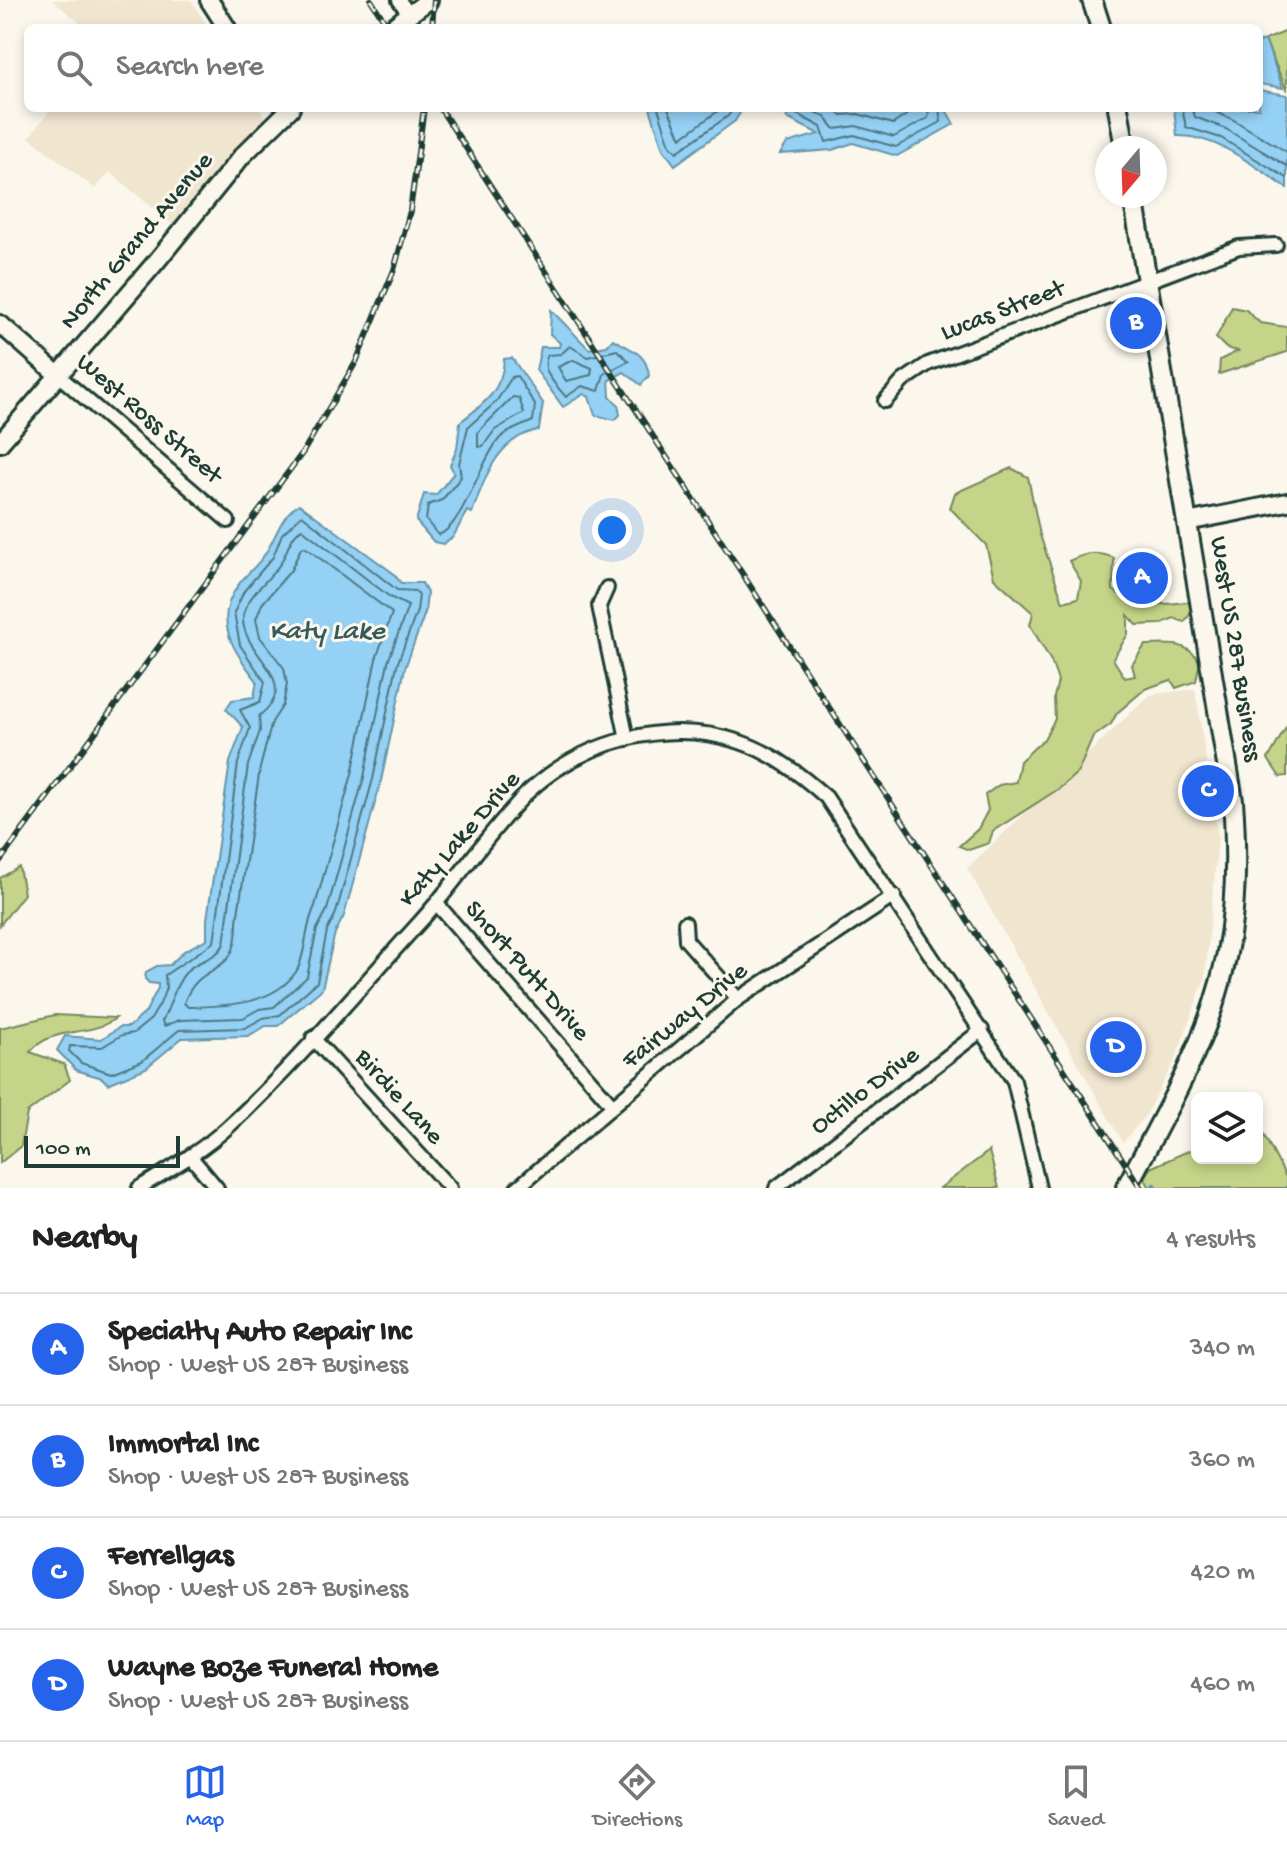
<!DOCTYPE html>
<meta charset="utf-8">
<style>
:root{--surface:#fff;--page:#f2f2f2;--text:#222;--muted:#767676;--line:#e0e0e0;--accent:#2563eb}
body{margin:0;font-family:"Gochi Hand",sans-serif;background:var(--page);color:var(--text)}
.controls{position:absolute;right:24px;bottom:24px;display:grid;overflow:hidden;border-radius:12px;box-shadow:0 4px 12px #0003}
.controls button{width:72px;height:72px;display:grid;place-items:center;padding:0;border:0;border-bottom:2px solid var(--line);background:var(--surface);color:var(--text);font:40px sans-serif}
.compass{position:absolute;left:1095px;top:136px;width:72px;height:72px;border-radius:50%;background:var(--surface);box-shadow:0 4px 12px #0003;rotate:199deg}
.scale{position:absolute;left:24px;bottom:20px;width:156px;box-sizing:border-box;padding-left:8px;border:4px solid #1f3d34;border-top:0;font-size:22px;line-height:28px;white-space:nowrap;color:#1f3d34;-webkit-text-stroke:6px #fbf7ec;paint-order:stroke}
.you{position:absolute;left:612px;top:530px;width:28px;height:28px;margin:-20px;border:6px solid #fff;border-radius:50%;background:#1a73e8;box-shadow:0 0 0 12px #1a73e833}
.badge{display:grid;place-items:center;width:52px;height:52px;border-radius:50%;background:var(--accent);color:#fff;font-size:26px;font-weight:700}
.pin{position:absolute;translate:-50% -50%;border:4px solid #fff;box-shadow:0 2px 8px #0006}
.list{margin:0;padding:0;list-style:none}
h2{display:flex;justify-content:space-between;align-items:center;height:104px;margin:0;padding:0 32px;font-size:34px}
h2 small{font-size:26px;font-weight:400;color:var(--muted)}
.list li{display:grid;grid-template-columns:52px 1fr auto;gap:24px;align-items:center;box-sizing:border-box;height:112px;padding:0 32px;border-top:2px solid var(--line)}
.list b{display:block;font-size:30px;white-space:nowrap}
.list p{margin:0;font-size:26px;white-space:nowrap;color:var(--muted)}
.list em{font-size:26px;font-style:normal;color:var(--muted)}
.icon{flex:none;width:44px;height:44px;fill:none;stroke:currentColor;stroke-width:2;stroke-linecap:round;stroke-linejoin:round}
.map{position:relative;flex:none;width:1287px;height:1188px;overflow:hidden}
.search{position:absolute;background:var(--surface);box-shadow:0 4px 12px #0003;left:24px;right:24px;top:24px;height:88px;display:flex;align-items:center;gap:20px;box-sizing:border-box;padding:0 28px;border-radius:12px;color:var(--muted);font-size:30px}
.sheet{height:552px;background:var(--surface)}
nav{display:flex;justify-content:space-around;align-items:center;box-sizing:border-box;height:112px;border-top:2px solid var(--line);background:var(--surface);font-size:22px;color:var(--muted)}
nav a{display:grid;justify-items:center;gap:4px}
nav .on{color:var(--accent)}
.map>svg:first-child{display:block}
.built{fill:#f0e5cf}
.green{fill:#c5d488;stroke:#72885e;stroke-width:2}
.water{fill:#95d0f5;stroke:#6695a8;stroke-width:2}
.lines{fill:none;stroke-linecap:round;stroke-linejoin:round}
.shore{stroke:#4e7881;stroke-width:2}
.stream{stroke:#6695a8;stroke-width:3}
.street-casing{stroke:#1f3d34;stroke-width:18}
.secondary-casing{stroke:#1f3d34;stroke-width:22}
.primary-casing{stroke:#1f3d34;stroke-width:24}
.street{stroke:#fbf7ec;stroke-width:12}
.secondary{stroke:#fbf7ec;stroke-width:16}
.primary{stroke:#fbf7ec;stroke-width:18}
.rail-casing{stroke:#1f3d34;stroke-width:6}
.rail{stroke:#fbf7ec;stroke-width:3;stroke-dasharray:9;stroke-linecap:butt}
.labels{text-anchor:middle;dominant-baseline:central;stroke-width:6;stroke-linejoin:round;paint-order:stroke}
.street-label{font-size:26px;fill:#1f3d34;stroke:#fbf7ec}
.water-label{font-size:28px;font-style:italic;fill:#375a5b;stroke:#fbf7ec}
</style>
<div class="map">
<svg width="1287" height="1188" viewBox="0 0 1287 1188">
<rect width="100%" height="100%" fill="#fbf7ec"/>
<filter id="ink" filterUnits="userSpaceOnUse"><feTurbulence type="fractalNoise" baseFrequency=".0125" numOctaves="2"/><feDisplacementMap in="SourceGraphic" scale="16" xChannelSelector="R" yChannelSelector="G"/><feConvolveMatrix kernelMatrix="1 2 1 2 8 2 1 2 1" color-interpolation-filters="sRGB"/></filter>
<g filter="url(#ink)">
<g class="built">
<polygon points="52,0 191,0 209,28 86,28"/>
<polygon points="52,108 260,108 265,118 175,227 110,172 95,189 29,137"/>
<polygon points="1195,689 1218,837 1205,978 1175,1060 1145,1116 1123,1143 967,868 1150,695"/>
</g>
<g class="green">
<polygon points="1287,31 1287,91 1265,40"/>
<polygon points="1232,307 1246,310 1260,323 1287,327 1287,352 1219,374 1220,360 1238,351 1226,348 1216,338"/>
<path d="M 1011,468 L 1028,477 L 1040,535 L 1063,602 L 1078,598 L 1081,581 L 1069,561 C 1085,553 1097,551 1114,558 L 1113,590 C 1136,608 1160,605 1188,602 L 1194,609 L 1184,622 L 1174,618 L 1160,624 L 1137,625 L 1128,615 L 1128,634 L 1113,659 L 1125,678 L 1135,676 L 1132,665 L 1145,645 C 1169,645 1184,640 1200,661 L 1196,681 L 1176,688 L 1171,680 L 1145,689 L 1117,713 L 1111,724 L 1093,737 L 1078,772 L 1060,788 L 993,831 L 989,843 L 969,850 L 959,846 L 978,829 L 988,810 L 985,795 L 999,785 L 1016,782 L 1020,761 L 1044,739 L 1055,719 L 1054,697 L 1058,681 L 1051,661 L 1030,625 L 1033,613 L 994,578 L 986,545 L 950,508 L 955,493 Z"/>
<polygon points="1287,726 1287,776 1280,777 1268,759"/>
<polygon points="19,867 24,894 0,925 0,878"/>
<path d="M 55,1015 L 116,1018 C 87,1039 55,1024 30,1052 L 64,1064 L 70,1080 L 27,1113 L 21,1146 L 0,1163 L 0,1028 Z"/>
<polygon points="1257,1122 1287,1179 1287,1188 1150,1188 1145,1179 1150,1168 1197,1147 1197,1158 1257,1158"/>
<polygon points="989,1151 999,1188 940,1188"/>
</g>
<g class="water">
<polygon points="1265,40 1283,88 1259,84 1259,42"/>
<path d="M 1259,90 L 1287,95 L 1287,188 C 1254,166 1217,135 1177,136 L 1174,108 L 1259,108 Z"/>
<polygon points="650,108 743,108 735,121 675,165 663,149"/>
<polygon points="785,108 945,108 954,124 897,156 853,143 832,150 780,154 787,143 819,134 787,118"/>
<path d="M 551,310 L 589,349 L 607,346 L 613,339 C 631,350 647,353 649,376 L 641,385 L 624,372 L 609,380 L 610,397 L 618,404 L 620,415 L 615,420 L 595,415 L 589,397 L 584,394 L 563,407 L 536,370 L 541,347 L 559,347 L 560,343 L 550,334 Z"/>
<path d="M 512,358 L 543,403 L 539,430 C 498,437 485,477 472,513 L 467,511 L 453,537 L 443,544 L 434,542 L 416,521 L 424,494 L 436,495 L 454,473 L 450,465 L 457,449 L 460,422 C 483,405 503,390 504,359 Z"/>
<path d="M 299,504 L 393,573 L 401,583 L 422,583 L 427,593 L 425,613 L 405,668 L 381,781 L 344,916 L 335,933 L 322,989 L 278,1026 L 266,1026 L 248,1036 L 182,1038 L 146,1068 L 108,1084 L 102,1078 L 76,1070 L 57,1050 L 65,1036 L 101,1039 L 120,1027 L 129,1027 L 145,1013 L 158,988 L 158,984 L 149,983 L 145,979 L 146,972 L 157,966 L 170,965 L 184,951 L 207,939 L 207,919 L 230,762 L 243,727 L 226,709 L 232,700 L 254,697 L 257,681 C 235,652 212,623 237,587 C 244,575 257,567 265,554 C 277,536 280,516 299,504 Z"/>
</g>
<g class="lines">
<g class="shore">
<polyline points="658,108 670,145 677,152 728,116 734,108"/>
<polyline points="668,108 681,138 722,108"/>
<polyline points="793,108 795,113 821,127 826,142 854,135 896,147 941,122 939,108"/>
<polyline points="807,108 825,117 835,129 856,126 894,137 928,118 929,108"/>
<polyline points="833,108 841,115 858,114 893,124 917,108"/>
<polyline points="1182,108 1186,127 1221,138 1287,178"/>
<polyline points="1192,108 1195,117 1226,129 1287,166"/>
<polyline points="1206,108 1232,119 1287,152"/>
<path d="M 570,346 L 588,357 L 617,350 L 629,361 L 604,374 L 599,391 L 582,386 L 566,397 C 556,385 539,370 548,355 L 561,354 Z"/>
<polygon points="573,360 592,368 591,375 566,381 558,367"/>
<path d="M 517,376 L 535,405 L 533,421 C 523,426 510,429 500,438 C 481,458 462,529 438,535 L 426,520 L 428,505 L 442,500 L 461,477 L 459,464 L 468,427 L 496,402 L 512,377 Z"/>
<polygon points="513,397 519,398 524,413 495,430 483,446 478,447 478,432"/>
<polygon points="302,515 397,590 415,591 419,595 417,611 397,665 373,779 336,913 327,931 317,982 280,1015 263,1018 245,1028 179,1030 142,1061 111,1073 81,1063 69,1051 70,1046 102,1047 122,1035 134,1033 151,1019 160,1004 166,988 165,975 214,942 238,763 250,728 240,710 260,702 265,682 240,645 234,613 244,591 273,557 282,534"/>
<path d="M 302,529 L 390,597 L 408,606 L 388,662 L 364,777 L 327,910 L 317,929 L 307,977 L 274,1007 L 259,1009 L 243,1018 L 180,1020 L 164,1026 L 162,1021 C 172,1004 174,984 188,970 C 199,959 216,960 224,944 L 248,765 L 260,731 L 259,716 C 304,681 244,656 243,620 C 243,598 269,581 280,564 C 288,552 289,536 302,529 Z"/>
<path d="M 305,547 L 392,613 L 376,659 L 352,774 L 315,906 C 305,925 306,957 296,972 C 272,1006 224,1006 188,1007 L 184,1003 C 200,957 238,982 237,921 L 260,768 L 272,722 L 283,705 L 287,684 L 284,668 L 260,637 L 256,619 L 262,604 L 291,570 L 301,548 Z"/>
</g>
<polyline class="stream" points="1151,1188 1154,1184 1157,1188"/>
<g class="street-casing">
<g id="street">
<polyline points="399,0 409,14"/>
<polyline points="58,375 228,521"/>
<polyline points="885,401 903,381 928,364 1239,247 1276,245"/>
<polyline points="607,588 599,606 627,739"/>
<polyline points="437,904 613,1106"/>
<polyline points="685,923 686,940 738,999"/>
<polyline points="313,1038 450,1188"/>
<polyline points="190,1156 217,1188"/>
<path d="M 139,1188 C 170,1169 202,1151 229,1126 C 296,1064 357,991 419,923 C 457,882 487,833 527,793 C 582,741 667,717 740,742 C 773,753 801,775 826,797 L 1014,1081 L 1039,1188"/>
<polyline points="517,1188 738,999 894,896"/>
<polyline points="776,1188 982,1030"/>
</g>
</g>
<g class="secondary-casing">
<g id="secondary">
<polyline points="209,0 227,28"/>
<polyline points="391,28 429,0"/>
<polyline points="0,324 58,375"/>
<polyline points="0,443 156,262 242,156 291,108"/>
<polyline points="1187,522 1287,502"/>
</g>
</g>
<g class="primary-casing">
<g id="primary">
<polyline points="1092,0 1101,28"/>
<polyline points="1118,108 1125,148"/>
<path d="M 1126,1188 C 1156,1129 1192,1069 1213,1006 C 1236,939 1238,870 1233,801 L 1133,196"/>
</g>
</g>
<use href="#street" class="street"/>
<use href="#secondary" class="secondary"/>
<use href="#primary" class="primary"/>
<g class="rail-casing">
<g id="rail">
<polyline points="371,0 389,28"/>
<polyline points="432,28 434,0"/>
<polyline points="440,108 1141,1188"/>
<polyline points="0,861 303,452 356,362 394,270 410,211 424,108"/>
</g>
</g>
<use href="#rail" class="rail"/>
</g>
</g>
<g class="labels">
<g class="street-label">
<text transform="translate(138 242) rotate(-50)">North Grand Avenue</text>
<text transform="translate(1003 312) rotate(-21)">Lucas Street</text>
<text transform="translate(148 420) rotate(41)">West Ross Street</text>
<text transform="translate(1234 649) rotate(81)">West US 287 Business</text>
<text transform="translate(461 840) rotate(-49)">Katy Lake Drive</text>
<text transform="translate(526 972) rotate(49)">Short Putt Drive</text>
<text transform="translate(686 1017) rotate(-39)">Fairway Drive</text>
<text transform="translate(866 1092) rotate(-37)">Octillo Drive</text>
<text transform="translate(398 1098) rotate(48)">Birdie Lane</text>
</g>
<g class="water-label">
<text x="327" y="632">Katy Lake</text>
</g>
</g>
</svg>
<div class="controls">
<button><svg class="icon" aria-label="layers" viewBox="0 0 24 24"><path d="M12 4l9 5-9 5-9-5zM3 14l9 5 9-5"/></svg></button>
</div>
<svg class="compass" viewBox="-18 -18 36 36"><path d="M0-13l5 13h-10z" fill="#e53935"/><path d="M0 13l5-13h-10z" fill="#767676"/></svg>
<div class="scale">100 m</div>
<div class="you"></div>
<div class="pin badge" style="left:1142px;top:578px">A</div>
<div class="pin badge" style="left:1136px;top:323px">B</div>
<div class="pin badge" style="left:1208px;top:791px">C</div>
<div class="pin badge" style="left:1116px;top:1047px">D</div>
<div class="search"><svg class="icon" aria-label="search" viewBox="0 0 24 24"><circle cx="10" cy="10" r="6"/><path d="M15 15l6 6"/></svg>Search here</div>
</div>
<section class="sheet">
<h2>Nearby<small>4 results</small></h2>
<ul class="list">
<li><span class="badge">A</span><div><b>Specialty Auto Repair Inc</b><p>Shop · West US 287 Business</p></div><em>340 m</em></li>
<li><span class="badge">B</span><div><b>Immortal Inc</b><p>Shop · West US 287 Business</p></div><em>360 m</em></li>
<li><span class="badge">C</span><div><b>Ferrellgas</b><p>Shop · West US 287 Business</p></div><em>420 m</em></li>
<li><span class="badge">D</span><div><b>Wayne Boze Funeral Home</b><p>Shop · West US 287 Business</p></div><em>460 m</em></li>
</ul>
</section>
<nav>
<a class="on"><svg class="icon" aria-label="map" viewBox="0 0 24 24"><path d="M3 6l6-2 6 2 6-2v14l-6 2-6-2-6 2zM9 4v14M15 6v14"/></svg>Map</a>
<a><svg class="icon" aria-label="directions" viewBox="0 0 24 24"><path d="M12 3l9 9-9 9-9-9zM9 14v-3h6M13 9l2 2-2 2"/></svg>Directions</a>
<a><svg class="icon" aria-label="saved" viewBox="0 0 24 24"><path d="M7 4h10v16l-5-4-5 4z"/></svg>Saved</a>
</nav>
